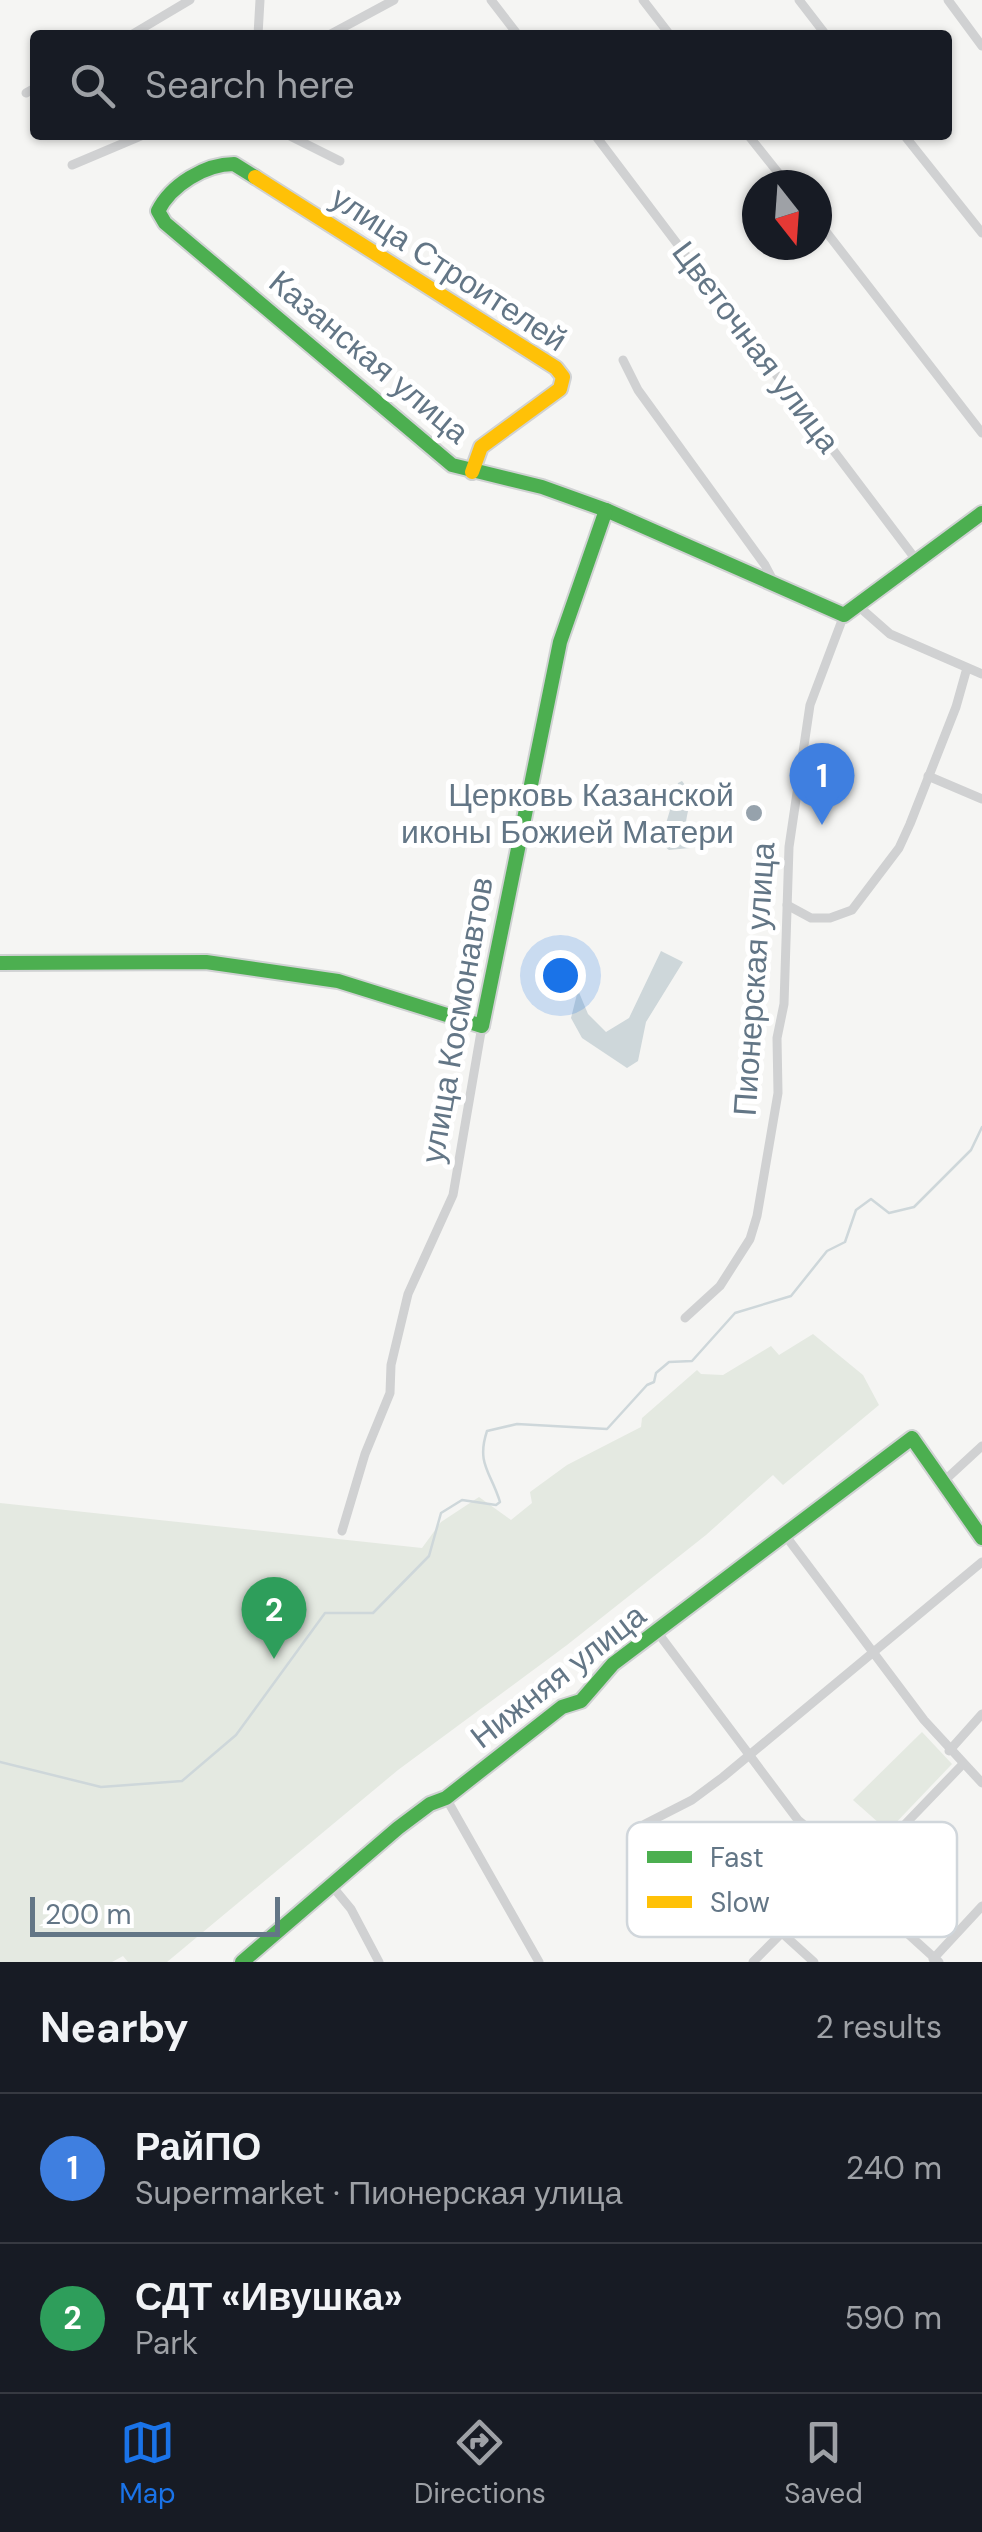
<!DOCTYPE html>
<meta charset="utf-8">
<style>
:root{--surface:#171b24;--page:#242831;--text:#f1f3f6;--muted:#9ea1a6;--line:#363941;--accent:#1a73e8}
body{margin:0;font-family:"DM Sans",sans-serif;background:var(--page);color:var(--text)}
.compass{position:absolute;left:742px;top:170px;width:90px;height:90px;border-radius:50%;background:var(--surface);box-shadow:0 2px 8px #0004;rotate:163deg}
.scale{position:absolute;left:30px;bottom:25px;width:250px;box-sizing:border-box;padding-left:10px;border:5px solid #637686;border-top:0;font-size:28px;line-height:35px;white-space:nowrap;color:#637686;-webkit-text-stroke:8px #fff;paint-order:stroke}
.you{position:absolute;left:560px;top:975px;width:35px;height:35px;margin:-25px;border:8px solid #fff;border-radius:50%;background:#1a73e8;box-shadow:0 0 0 15px #1a73e833}
.badge{display:grid;place-items:center;width:65px;height:65px;border-radius:50%;background:var(--accent);color:#fff;font-size:32px;font-weight:700}
.pin{position:absolute;translate:-50% -82px;filter:drop-shadow(0 2px 5px #0008)}
.pin::after{content:'';position:absolute;top:52px;width:35px;height:30px;background:inherit;clip-path:polygon(0 0,100% 0,50% 100%)}
.list{margin:0;padding:0;list-style:none}
h2{display:flex;justify-content:space-between;align-items:center;height:130px;margin:0;padding:0 40px;font-size:42px}
h2 small{font-size:32px;font-weight:400;color:var(--muted)}
.list li{display:grid;grid-template-columns:65px 1fr auto;gap:30px;align-items:center;box-sizing:border-box;height:150px;padding:0 40px;border-top:2px solid var(--line)}
.list b{display:block;font-size:38px;white-space:nowrap}
.list p{margin:0;font-size:32px;white-space:nowrap;color:var(--muted)}
.list em{font-size:32px;font-style:normal;color:var(--muted)}
.icon{flex:none;width:55px;height:55px;fill:none;stroke:currentColor;stroke-width:2;stroke-linecap:round;stroke-linejoin:round}
.map{position:relative;flex:none;width:982px;height:1962px;overflow:hidden}
.search{position:absolute;background:var(--surface);box-shadow:0 2px 8px #0004;left:30px;right:30px;top:30px;height:110px;display:flex;align-items:center;gap:25px;box-sizing:border-box;padding:0 35px;border-radius:10px;color:var(--muted);font-size:38px}
.sheet{height:430px;background:var(--surface)}
nav{display:flex;justify-content:space-around;align-items:center;box-sizing:border-box;height:140px;border-top:2px solid var(--line);background:var(--surface);font-size:28px;color:var(--muted)}
nav a{display:grid;justify-items:center;gap:5px}
nav .on{color:var(--accent)}
.map>svg:first-child{display:block}
.green{fill:#e4e9e1}
.water{fill:#ced7da}
.lines{fill:none;stroke-linecap:round;stroke-linejoin:round}
.stream{stroke:#ced7da;stroke-width:2.5}
.fast-casing{stroke:#d0d2d3;stroke-width:18}
.slow-casing{stroke:#d0d2d3;stroke-width:18}
.street{stroke:#d0d1d2;stroke-width:9}
.fast{stroke:#4caf50;stroke-width:14}
.slow{stroke:#ffc107;stroke-width:14}
.poi-dot{fill:#96a2ac;stroke:#fff;stroke-width:4}
.labels{text-anchor:middle;dominant-baseline:central;stroke-width:10;stroke-linejoin:round;paint-order:stroke}
.street-label{font-size:32px;fill:#637686;stroke:#fff}
.poi-label{font-size:32px;fill:#637686;stroke:#fff;text-anchor:end}
.key{fill:#fff;stroke:#d0d6db;stroke-width:2.5}
.key-label{font-size:28px;fill:#637686}
</style>
<div class="map">
<svg width="982" height="1962" viewBox="0 0 982 1962">
<rect width="100%" height="100%" fill="#f5f5f3"/>
<g class="green">
<polygon points="813,1334 863,1375 879,1405 783,1485 773,1475 706,1535 567,1645 398,1770 167,1962 128,1962 123,1956 112,1962 0,1962 0,1503 422,1548 441,1522 479,1497 511,1520 532,1503 530,1492 567,1465 641,1427 642,1418 697,1370 701,1374 723,1375 771,1346 779,1355"/>
<polygon points="922,1732 952,1764 888,1831 853,1800"/>
</g>
<g class="water">
<path d="M 682,781 C 695,798 688,805 686,823 C 685,831 691,838 690,848 L 669,850 L 663,845 L 662,837 L 678,783 Z"/>
<polygon points="661,951 683,962 646,1022 638,1061 627,1068 582,1038 571,1018 578,990 588,1014 606,1032 629,1018"/>
</g>
<g class="lines">
<path class="stream" d="M 0,1762 L 101,1787 L 182,1781 L 236,1735 L 325,1613 L 373,1613 L 429,1556 L 441,1513 L 462,1500 L 496,1505 L 500,1502 C 491,1472 476,1464 487,1431 L 517,1424 L 607,1429 L 647,1385 L 654,1382 L 656,1373 L 669,1362 L 692,1361 L 735,1313 L 791,1296 L 827,1251 L 845,1242 L 856,1210 L 871,1199 L 889,1213 L 914,1207 L 971,1150 L 982,1127"/>
<g class="fast-casing">
<g id="fast">
<path d="M 255,177 L 234,164 C 205,164 171,185 158,211 L 165,223 L 452,465 L 542,487 L 606,510 L 844,615 L 982,513"/>
<polyline points="0,963 206,962 338,981 482,1026 560,642 606,510"/>
<polyline points="242,1962 398,1828 430,1804 446,1798 562,1707 581,1701 613,1664 912,1438 982,1538"/>
</g>
</g>
<g class="slow-casing">
<polyline id="slow" points="255,177 556,368 563,377 560,389 481,447 472,472"/>
</g>
<g class="street">
<polyline points="491,0 518,35"/>
<polyline points="643,0 670,35"/>
<polyline points="799,0 826,35"/>
<polyline points="948,0 982,46"/>
<polyline points="131,35 190,0"/>
<polyline points="258,35 260,0"/>
<polyline points="329,35 394,0"/>
<polyline points="26,93 35,88"/>
<polyline points="288,135 340,161"/>
<polyline points="595,135 917,561"/>
<polyline points="748,135 788,185"/>
<polyline points="904,135 982,233"/>
<polyline points="72,165 143,135"/>
<polyline points="817,220 982,433"/>
<polyline points="623,360 638,390 765,565 775,584"/>
<polyline points="857,605 890,634 982,674"/>
<polyline points="928,776 982,799"/>
<polyline points="787,905 811,918 830,918 852,910 899,848 910,824 956,707 967,668"/>
<polyline points="685,1318 720,1286 750,1239 757,1216 778,1093 777,1038 784,1004 789,847 810,705 844,615"/>
<polyline points="944,1481 982,1446"/>
<polyline points="342,1531 365,1454 390,1393 391,1365 408,1294 453,1195 482,1026"/>
<polyline points="785,1535 924,1720 982,1783"/>
<polyline points="658,1633 798,1820 809,1829 827,1826 831,1829 875,1904 939,1962"/>
<polyline points="949,1751 982,1714"/>
<polyline points="446,1798 539,1962"/>
<polyline points="645,1824 692,1800 723,1777 982,1562"/>
<polyline points="332,1886 351,1909 379,1962"/>
<polyline points="782,1933 814,1962"/>
<polyline points="933,1959 982,1906"/>
<polyline points="753,1962 835,1879 886,1844 962,1765"/>
</g>
<use href="#fast" class="fast"/>
<use href="#slow" class="slow"/>
</g>
<circle class="poi-dot" cx="754" cy="813" r="10"/>
<g class="labels">
<g class="street-label">
<text transform="translate(449 269) rotate(33)">улица Строителей</text>
<text transform="translate(756 347) rotate(53)">Цветочная улица</text>
<text transform="translate(369 357) rotate(40)">Казанская улица</text>
<text transform="translate(754 979) rotate(-86)">Пионерская улица</text>
<text transform="translate(457 1020) rotate(-80)">улица Космонавтов</text>
<text transform="translate(558 1676) rotate(-38)">Нижняя улица</text>
</g>
<g class="poi-label">
<text x="734" y="795">Церковь Казанской<tspan x="734" dy="37">иконы Божией Матери</tspan></text>
</g>
</g>
<rect x="627" y="1822" width="330" height="115" rx="15" class="key"/>
<rect x="647" y="1851" width="45" height="12" fill="#4caf50"/>
<rect x="647" y="1896" width="45" height="12" fill="#ffc107"/>
<g class="key-label">
<text x="710" y="1867">Fast</text>
<text x="710" y="1912">Slow</text>
</g>
</svg>
<svg class="compass" viewBox="-18 -18 36 36"><path d="M0-13l5 13h-10z" fill="#e53935"/><path d="M0 13l5-13h-10z" fill="#9ea1a6"/></svg>
<div class="scale">200 m</div>
<div class="you"></div>
<div class="pin badge" style="left:822px;top:825px;background:#3f7fe0">1</div>
<div class="pin badge" style="left:274px;top:1659px;background:#2e9e5b">2</div>
<div class="search"><svg class="icon" aria-label="search" viewBox="0 0 24 24"><circle cx="10" cy="10" r="6"/><path d="M15 15l6 6"/></svg>Search here</div>
</div>
<section class="sheet">
<h2>Nearby<small>2 results</small></h2>
<ul class="list">
<li><span class="badge" style="background:#3f7fe0">1</span><div><b>РайПО</b><p>Supermarket · Пионерская улица</p></div><em>240 m</em></li>
<li><span class="badge" style="background:#2e9e5b">2</span><div><b>СДТ «Ивушка»</b><p>Park</p></div><em>590 m</em></li>
</ul>
</section>
<nav>
<a class="on"><svg class="icon" aria-label="map" viewBox="0 0 24 24"><path d="M3 6l6-2 6 2 6-2v14l-6 2-6-2-6 2zM9 4v14M15 6v14"/></svg>Map</a>
<a><svg class="icon" aria-label="directions" viewBox="0 0 24 24"><path d="M12 3l9 9-9 9-9-9zM9 14v-3h6M13 9l2 2-2 2"/></svg>Directions</a>
<a><svg class="icon" aria-label="saved" viewBox="0 0 24 24"><path d="M7 4h10v16l-5-4-5 4z"/></svg>Saved</a>
</nav>
